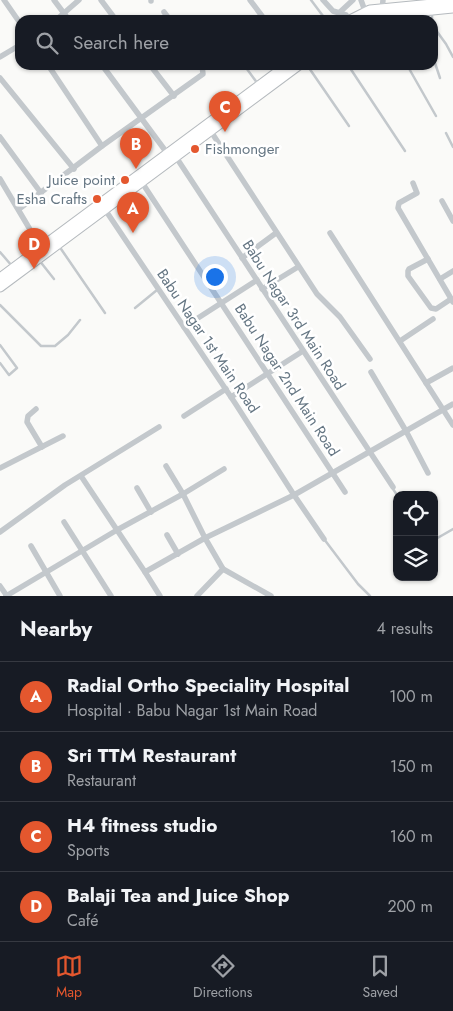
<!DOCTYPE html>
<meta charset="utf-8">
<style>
:root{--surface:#171b24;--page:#20242c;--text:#f1f3f6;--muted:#9ea1a6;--line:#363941;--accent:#e4572e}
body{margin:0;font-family:Jost,sans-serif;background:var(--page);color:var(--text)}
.controls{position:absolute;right:15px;bottom:15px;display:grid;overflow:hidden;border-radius:10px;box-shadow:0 1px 4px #0004}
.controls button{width:45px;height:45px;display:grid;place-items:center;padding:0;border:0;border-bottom:1px solid var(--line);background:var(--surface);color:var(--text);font:25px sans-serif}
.you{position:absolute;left:214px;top:276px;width:18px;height:18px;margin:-12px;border:4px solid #fff;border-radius:50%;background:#1a73e8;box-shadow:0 0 0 8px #1a73e833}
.badge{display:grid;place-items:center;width:32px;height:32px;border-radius:50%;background:var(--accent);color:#fff;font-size:16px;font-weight:700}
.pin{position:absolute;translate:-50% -41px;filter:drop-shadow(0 1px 2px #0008)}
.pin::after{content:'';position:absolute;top:26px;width:18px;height:15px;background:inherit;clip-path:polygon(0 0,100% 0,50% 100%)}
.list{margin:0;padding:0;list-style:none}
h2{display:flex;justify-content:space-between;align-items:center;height:65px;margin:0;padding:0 20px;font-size:21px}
h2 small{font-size:16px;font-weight:400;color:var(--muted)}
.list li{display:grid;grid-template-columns:32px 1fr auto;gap:15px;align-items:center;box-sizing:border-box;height:70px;padding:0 20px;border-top:1px solid var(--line)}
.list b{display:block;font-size:19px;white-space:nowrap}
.list p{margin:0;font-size:16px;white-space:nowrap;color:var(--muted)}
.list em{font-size:16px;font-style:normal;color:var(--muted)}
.icon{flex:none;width:28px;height:28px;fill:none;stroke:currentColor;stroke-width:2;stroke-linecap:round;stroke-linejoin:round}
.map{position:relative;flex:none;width:453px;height:596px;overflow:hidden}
.search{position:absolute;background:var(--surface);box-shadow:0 1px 4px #0004;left:15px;right:15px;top:15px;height:55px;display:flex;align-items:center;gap:12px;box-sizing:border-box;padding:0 18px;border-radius:15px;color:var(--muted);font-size:19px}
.sheet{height:345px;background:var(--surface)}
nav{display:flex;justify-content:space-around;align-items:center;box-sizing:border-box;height:70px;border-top:1px solid var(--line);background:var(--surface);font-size:14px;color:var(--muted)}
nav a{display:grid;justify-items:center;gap:2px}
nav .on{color:var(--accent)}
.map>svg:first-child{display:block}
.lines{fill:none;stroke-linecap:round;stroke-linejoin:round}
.primary-casing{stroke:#b5babe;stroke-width:11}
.lane{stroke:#c3c8cc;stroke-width:2.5}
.street{stroke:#c3c8cc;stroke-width:5.5}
.primary{stroke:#fff;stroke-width:9}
.poi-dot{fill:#e4572e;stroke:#fff;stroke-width:2}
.labels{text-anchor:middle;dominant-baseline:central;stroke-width:5;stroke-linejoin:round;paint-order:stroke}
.poi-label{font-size:15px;fill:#657683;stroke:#fff;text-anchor:end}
.street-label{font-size:15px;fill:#657683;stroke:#fff}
</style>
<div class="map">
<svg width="453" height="596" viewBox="0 0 453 596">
<rect width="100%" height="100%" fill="#fafaf8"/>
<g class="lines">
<g class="primary-casing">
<g id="primary">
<polyline points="350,20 370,10 453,2"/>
<polyline points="365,20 383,15 453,8"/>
<polyline points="0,278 287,65"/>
<polyline points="0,287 299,65"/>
</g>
</g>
<g class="lane">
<polyline points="311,0 326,20"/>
<polyline points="432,13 432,20"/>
<polyline points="433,26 446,44 453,57"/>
<polyline points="433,57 440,78"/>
<polyline points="244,65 258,84"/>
<polyline points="307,65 349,126"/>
<polyline points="348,65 405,151"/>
<polyline points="407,65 436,116"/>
<polyline points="446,133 453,147"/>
<polyline points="59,246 105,313"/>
<polyline points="0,252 12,266"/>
<polyline points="39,260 54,279"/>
<polyline points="0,305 41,346 55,346 68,335 80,320"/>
<polyline points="135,308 157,290"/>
<polyline points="0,345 17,368 9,375 0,363"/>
<polyline points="393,489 397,495"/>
<polyline points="324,539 358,584 370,596"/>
<polyline points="434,540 453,529"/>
</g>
<g class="street">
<polyline points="4,0 20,23"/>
<polyline points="54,0 69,20"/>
<polyline points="101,0 116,20"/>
<polyline points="151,0 151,1"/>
<polyline points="250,0 265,20"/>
<polyline points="323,0 333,11 346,15 350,20"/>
<polyline points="361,0 365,11"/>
<polyline points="382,11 383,0"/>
<polyline points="164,12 170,20"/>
<polyline points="340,12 353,0"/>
<polyline points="56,20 79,0"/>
<polyline points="0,57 20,45"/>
<polyline points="48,65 102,146"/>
<polyline points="102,65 167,153"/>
<polyline points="150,65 174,96"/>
<polyline points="0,78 74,169"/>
<polyline points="210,130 317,294 340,317 370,359"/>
<polyline points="0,137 41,193"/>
<polyline points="174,154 393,487"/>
<polyline points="0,179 41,248"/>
<polyline points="141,181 345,492"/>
<polyline points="413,183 417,193 399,203 398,208 453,302"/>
<polyline points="442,201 453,221"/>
<polyline points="104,208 235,403 294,495 324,539"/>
<polyline points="19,209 102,146 203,74 202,65"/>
<polyline points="330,233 453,425"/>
<polyline points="242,258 276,233"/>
<polyline points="428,259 409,269 408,271 408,276 431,308 436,309 451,299"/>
<polyline points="440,279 453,271"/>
<polyline points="262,289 298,267"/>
<polyline points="184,327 257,280"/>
<polyline points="400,341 433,319"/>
<polyline points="371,372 406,431 428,473"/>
<polyline points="426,383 453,368"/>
<polyline points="231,397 303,351"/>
<polyline points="36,409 28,416 27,422 42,447"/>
<polyline points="184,416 226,389"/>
<polyline points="166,466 183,494 224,469"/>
<polyline points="0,468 63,436"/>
<polyline points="81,476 145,572 205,538 223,569 197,596"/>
<polyline points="137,488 151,512"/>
<polyline points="64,522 111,596"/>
<polyline points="0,532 65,485 159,427"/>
<polyline points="167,535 178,554"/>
<polyline points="31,546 60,596"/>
<polyline points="223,569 271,596"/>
<polyline points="145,572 160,596"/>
<polyline points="0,586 7,596"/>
<polyline points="6,596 117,530 183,494 205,538 294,495 453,404"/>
</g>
<use href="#primary" class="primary"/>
</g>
<g class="poi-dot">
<circle cx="195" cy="149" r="5"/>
<circle cx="125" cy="180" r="5"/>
<circle cx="97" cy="199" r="5"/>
</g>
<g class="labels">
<g class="poi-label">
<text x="205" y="149" text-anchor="start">Fishmonger</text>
<text x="115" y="180">Juice point</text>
<text x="87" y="199">Esha Crafts</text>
</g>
<g class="street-label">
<text transform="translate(294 315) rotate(57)">Babu Nagar 3rd Main Road</text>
<text transform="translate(208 341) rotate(56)">Babu Nagar 1st Main Road</text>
<text transform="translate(287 380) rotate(57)">Babu Nagar 2nd Main Road</text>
</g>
</g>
</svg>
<div class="controls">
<button><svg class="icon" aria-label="locate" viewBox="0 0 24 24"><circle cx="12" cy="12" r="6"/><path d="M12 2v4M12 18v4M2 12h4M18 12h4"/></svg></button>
<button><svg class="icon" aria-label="layers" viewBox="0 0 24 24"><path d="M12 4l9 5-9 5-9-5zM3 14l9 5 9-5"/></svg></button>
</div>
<div class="you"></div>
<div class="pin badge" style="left:133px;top:233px">A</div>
<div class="pin badge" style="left:136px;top:169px">B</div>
<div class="pin badge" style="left:225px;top:132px">C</div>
<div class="pin badge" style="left:34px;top:269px">D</div>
<div class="search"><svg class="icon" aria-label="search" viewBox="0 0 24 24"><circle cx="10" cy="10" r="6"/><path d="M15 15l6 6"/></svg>Search here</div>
</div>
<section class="sheet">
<h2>Nearby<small>4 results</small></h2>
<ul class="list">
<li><span class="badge">A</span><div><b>Radial Ortho Speciality Hospital</b><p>Hospital · Babu Nagar 1st Main Road</p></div><em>100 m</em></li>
<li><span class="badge">B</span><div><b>Sri TTM Restaurant</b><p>Restaurant</p></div><em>150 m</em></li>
<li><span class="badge">C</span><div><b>H4 fitness studio</b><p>Sports</p></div><em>160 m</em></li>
<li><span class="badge">D</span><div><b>Balaji Tea and Juice Shop</b><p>Café</p></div><em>200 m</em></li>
</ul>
</section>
<nav>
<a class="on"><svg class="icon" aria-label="map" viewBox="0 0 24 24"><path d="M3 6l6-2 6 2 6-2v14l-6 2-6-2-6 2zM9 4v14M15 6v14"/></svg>Map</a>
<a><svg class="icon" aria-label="directions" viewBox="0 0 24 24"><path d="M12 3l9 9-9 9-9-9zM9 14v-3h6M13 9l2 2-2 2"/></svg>Directions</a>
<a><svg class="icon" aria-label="saved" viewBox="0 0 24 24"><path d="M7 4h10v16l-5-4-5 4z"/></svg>Saved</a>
</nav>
